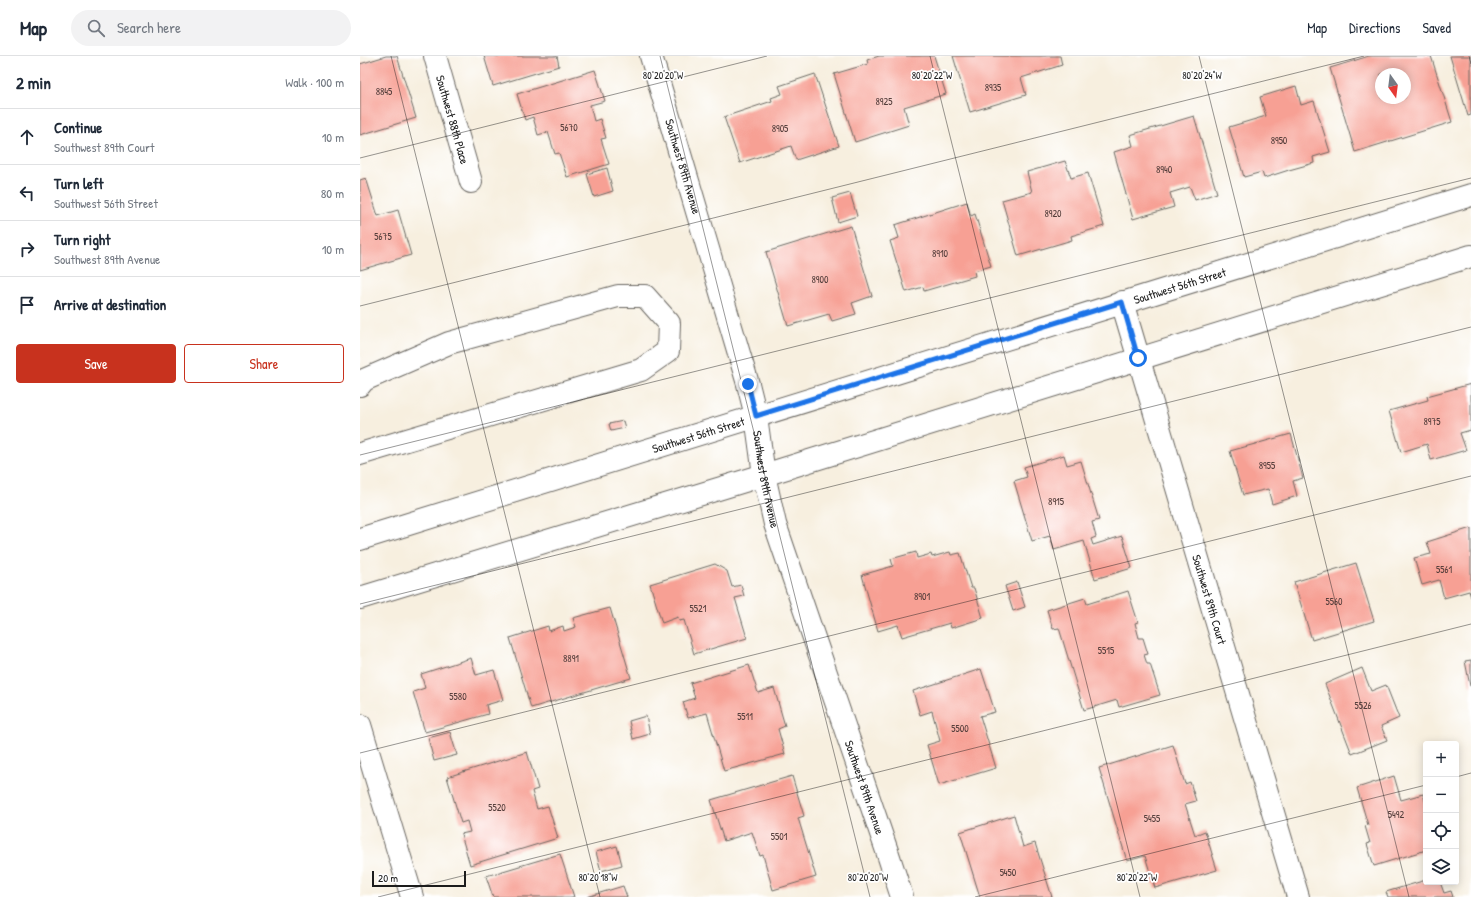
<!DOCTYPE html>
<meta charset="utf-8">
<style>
:root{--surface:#fff;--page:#f2f2f3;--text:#1f2937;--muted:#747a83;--line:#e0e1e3;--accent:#c8321e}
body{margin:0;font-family:"Patrick Hand",sans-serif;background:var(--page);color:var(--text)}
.controls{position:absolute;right:12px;bottom:12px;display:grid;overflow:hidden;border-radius:4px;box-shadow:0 2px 10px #0003}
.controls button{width:36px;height:36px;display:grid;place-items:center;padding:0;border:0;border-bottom:1px solid var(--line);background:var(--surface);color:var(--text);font:20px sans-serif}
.compass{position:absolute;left:1015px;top:12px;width:36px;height:36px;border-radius:50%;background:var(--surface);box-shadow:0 2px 10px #0003;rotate:166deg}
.scale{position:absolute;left:12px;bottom:10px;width:94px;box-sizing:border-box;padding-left:4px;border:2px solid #1c1c1c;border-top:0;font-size:11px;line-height:14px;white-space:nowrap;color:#1c1c1c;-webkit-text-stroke:3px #fff;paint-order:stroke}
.stop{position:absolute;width:12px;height:12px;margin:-9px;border:3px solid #1a73e8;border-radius:50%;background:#fff}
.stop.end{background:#1a73e8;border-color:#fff;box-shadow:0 1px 4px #0008}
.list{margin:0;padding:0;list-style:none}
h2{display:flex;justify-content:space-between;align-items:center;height:52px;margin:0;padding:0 16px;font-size:17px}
h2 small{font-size:13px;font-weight:400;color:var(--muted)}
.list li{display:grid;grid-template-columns:26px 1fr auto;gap:12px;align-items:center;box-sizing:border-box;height:56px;padding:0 16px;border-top:1px solid var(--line)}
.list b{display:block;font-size:15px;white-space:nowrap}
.list p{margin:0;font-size:13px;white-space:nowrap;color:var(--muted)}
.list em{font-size:13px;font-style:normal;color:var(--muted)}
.actions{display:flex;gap:8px;padding:12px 16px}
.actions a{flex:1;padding:9px 0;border:1px solid var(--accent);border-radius:4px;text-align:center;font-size:14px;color:var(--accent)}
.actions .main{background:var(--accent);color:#fff}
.icon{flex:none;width:22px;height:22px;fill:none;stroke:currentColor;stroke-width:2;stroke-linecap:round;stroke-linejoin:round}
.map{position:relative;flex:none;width:1111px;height:841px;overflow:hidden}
header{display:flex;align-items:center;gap:24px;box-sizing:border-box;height:56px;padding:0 20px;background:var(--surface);border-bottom:1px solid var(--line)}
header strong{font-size:19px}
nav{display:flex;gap:22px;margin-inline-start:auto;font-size:14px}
.search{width:280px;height:36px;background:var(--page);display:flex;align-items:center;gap:10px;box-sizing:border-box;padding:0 14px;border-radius:22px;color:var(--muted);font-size:15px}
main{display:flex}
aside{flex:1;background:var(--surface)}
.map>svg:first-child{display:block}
.building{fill:#f7a094;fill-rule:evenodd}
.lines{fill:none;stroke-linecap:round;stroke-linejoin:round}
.minor-casing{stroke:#696660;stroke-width:24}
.major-casing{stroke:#696660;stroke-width:24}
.minor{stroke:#fff;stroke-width:22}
.major{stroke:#fff;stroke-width:22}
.route{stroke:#1a73e8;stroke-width:5}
.ticks{fill:none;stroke:#1c1c1c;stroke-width:1;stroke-opacity:0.45}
.labels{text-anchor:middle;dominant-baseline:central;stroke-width:3.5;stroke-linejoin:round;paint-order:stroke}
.number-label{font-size:10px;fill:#533d3a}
.street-label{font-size:12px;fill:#1c1c1c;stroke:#fff}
.ticks-label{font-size:10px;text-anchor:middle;fill:#1c1c1c;stroke:#fff;stroke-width:3.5;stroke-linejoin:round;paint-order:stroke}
</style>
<header>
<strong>Map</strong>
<div class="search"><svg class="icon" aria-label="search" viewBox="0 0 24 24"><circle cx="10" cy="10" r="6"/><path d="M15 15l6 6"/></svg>Search here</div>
<nav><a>Map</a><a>Directions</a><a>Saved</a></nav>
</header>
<main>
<aside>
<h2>2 min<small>Walk · 100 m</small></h2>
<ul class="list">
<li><svg class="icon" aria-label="ahead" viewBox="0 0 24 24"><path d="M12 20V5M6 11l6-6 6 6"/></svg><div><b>Continue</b><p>Southwest 89th Court</p></div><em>10 m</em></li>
<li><svg class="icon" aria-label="left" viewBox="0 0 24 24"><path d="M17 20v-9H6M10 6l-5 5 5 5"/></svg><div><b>Turn left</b><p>Southwest 56th Street</p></div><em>80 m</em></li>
<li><svg class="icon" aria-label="right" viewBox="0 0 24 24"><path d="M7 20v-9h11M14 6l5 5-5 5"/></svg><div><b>Turn right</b><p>Southwest 89th Avenue</p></div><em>10 m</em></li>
<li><svg class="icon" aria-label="arrive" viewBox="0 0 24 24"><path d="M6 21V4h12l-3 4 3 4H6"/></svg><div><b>Arrive at destination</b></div></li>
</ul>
<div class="actions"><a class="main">Save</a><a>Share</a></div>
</aside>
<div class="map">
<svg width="1111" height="841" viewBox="0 0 1111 841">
<rect width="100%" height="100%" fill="#fff"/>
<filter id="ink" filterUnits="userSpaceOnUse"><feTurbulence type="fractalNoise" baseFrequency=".025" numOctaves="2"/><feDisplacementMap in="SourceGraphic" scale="8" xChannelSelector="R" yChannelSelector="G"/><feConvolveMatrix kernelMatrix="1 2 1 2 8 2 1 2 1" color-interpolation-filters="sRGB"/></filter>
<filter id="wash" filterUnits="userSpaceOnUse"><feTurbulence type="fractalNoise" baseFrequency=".012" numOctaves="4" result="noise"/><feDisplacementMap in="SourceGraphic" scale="16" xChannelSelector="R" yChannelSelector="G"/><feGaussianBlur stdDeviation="0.9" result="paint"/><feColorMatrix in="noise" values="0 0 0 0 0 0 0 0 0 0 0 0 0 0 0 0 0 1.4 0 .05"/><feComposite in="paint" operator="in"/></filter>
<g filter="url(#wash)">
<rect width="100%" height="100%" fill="#f7efdf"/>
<g id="blocks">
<g class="building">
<polygon points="26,0 37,0 56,62 0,79 0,8"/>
<polygon points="124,0 197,0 199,10 133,30"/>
<polygon points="519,0 574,0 586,38 544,51 549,69 495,86 474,18 508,8 507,4"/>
<polygon points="593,0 700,0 702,9 661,22 666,39 610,56"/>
<path d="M 1009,0 L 1071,0 L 1092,66 L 995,96 L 970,12 ZM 1021,18 L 1045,18 L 1045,42 L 1021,42 Z"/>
<polygon points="1090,0 1111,0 1111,59 1108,60"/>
<polygon points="235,14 245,45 230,49 234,65 240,63 246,82 241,83 249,108 207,121 199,97 195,98 188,76 178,79 173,61 165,64 157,38"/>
<polygon points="455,18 479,90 436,104 431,90 380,107 364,61 412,45 411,42 422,38 419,30"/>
<polygon points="936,30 941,49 954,45 970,96 953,101 954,107 929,114 904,122 902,116 884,121 869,71 906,60 900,41"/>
<polygon points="834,60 857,137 835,144 830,131 810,137 814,151 773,163 754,96 773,90 770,79"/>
<polygon points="705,105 711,122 728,117 744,170 711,180 712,184 658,200 642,144 672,136 667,116"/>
<polygon points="247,112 253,135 234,141 227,118"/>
<polygon points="6,122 18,160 38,154 51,199 0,214 0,124"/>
<polygon points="490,137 497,160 478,166 472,142"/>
<polygon points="607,146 611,160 615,158 631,210 614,215 615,220 564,235 563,231 546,236 530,185 539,182 535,169"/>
<polygon points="491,170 512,240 492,247 496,258 472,265 469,258 428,270 406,196"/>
<polygon points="1111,328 1111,374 1100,377 1106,394 1071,404 1067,388 1041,396 1029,355 1068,344 1067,340"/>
<polygon points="263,365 265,372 251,375 249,368"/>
<polygon points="931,378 943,422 933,425 937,440 912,448 908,433 883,439 870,395"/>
<polygon points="704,399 707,409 721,405 739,464 732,466 736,481 731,483 733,489 762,480 772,512 735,523 724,485 694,494 690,480 672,485 654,425 667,421 664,411"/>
<polygon points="1111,472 1111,541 1109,535 1084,542 1079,524 1062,529 1054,502 1071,498 1067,486"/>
<polygon points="556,496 557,502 571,498 572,501 590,496 591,499 600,497 611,532 614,532 623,562 591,572 590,567 542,581 538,569 518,575 502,519 533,510 531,503"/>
<polygon points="996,507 1014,565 952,584 934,526"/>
<polygon points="355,508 367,515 372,531 381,529 384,540 375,542 387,582 334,598 324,564 319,565 318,561 302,567 290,528"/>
<polygon points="657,526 665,551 653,555 645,530"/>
<polygon points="768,535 778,566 775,567 779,582 783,582 788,598 784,599 787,608 790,608 800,639 759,651 757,644 724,654 699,572 693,573 687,554 725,542 727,548"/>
<polygon points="250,552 271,622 171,652 150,582 188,570 189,575 203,570 204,575 216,571 213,562"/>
<polygon points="111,602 116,619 134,614 143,644 126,649 128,658 65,676 53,636 65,632 61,618"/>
<polygon points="1111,604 1111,630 1110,630 1105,605"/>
<polygon points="389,609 398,637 414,632 425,670 418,673 425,698 364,715 347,657 328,662 323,646 335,642 330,627"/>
<polygon points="1002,612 1011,635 1026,629 1039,662 1021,670 1027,684 992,698 965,628"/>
<polygon points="621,613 635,656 620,660 636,712 579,729 567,689 580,685 572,655 560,659 553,635"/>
<polygon points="286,660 290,678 273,683 269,665"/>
<polygon points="90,676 97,699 74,705 68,682"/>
<polygon points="813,689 825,728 830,726 836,745 825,748 835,779 845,775 857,814 795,832 785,800 767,805 739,712"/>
<polygon points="167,696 178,733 172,735 177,753 188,750 198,782 110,809 101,778 110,776 107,765 101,767 87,721"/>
<polygon points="432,720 444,760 438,762 456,821 413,834 403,799 400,800 392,776 364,785 351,744"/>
<polygon points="1034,720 1041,744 1063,738 1066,748 1066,794 1014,810 1007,788 1010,787 1005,770 1008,769 997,732"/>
<polygon points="654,759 663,791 675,787 692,841 620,841 600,776"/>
<polygon points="257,790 262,809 241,815 236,796"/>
<polygon points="200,798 214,841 133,841 126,820"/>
<polygon points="1066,824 1066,826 1080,826 1084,837 1091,835 1093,841 1028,841 1026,836"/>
<polygon points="263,830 267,841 227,841"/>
</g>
</g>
</g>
<g filter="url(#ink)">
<use href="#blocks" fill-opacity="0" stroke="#696660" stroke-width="1"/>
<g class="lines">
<g class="minor-casing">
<g id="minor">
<path id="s1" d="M 75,0 L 111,126"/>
<path id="s2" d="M 291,0 L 388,328 L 396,360 L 404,419 L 415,468 L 528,798 L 542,841"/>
<path id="s3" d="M 762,246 L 938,841"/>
<polyline points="0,329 4,324 89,287 258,240 285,240 309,267 308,295 281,314 0,398"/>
<polyline points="0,669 52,841"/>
</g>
</g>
<g class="major-casing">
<g id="major">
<path id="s4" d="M 0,483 L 1111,139"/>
<polyline points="0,542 404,419 1111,200"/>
</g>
</g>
<use href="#minor" class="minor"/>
<use href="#major" class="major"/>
</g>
</g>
<g class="lines" filter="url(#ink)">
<polyline class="route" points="388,328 396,360 762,246 778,302"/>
</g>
<path class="ticks" d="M 31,0 L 240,841M 300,0 L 510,841M 570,0 L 780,841M 839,0 L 1049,841M 1109,0 L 1111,8M 0,102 L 407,0M 0,250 L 1004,0M 0,399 L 1111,122M 0,548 L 1111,271M 0,697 L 1111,420M 1096,721 L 1111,717M 18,841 L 1111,568M 615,841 L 1066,729"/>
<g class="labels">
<g class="number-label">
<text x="633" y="31">8935</text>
<text x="24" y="35">8845</text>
<text x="524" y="45">8925</text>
<text x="209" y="71">5670</text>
<text x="420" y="72">8905</text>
<text x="919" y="84">8950</text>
<text x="804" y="113">8940</text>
<text x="693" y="157">8920</text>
<text x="23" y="180">5675</text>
<text x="580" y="197">8910</text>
<text x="460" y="223">8900</text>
<text x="1072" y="365">8975</text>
<text x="907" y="409">8955</text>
<text x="696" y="445">8915</text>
<text x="1084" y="513">5561</text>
<text x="562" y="540">8901</text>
<text x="974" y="545">5560</text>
<text x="338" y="552">5521</text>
<text x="746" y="594">5515</text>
<text x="211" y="602">8891</text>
<text x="98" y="640">5580</text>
<text x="1003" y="649">5526</text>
<text x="385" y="660">5511</text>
<text x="600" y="672">5500</text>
<text x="137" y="751">5520</text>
<text x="1036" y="758">5492</text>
<text x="792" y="762">5455</text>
<text x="419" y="780">5501</text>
<text x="648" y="816">5450</text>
</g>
<g class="street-label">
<text stroke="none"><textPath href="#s1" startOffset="66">Southwest 88th Place</textPath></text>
<text stroke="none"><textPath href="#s2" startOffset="115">Southwest 89th Avenue</textPath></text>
<text stroke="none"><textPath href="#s4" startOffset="858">Southwest 56th Street</textPath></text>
<text stroke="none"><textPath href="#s4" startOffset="354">Southwest 56th Street</textPath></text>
<text stroke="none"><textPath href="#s2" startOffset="439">Southwest 89th Avenue</textPath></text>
<text stroke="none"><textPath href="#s3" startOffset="310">Southwest 89th Court</textPath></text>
<text stroke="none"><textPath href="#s2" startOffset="763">Southwest 89th Avenue</textPath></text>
</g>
</g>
<g class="ticks-label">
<text x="303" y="23">80°20'20"W</text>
<text x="572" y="23">80°20'22"W</text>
<text x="842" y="23">80°20'24"W</text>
<text x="238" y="825">80°20'18"W</text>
<text x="508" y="825">80°20'20"W</text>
<text x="777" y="825">80°20'22"W</text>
</g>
</svg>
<div class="controls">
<button>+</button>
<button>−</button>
<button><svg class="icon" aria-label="locate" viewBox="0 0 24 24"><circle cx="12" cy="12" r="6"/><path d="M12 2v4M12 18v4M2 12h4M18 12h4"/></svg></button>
<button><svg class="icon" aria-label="layers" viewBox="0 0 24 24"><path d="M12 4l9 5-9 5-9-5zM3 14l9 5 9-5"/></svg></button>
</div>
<svg class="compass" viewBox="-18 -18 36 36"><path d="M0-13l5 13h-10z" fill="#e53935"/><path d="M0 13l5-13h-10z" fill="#747a83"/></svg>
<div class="scale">20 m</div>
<div class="stop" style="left:778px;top:302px"></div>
<div class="stop end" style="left:388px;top:328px"></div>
</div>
</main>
